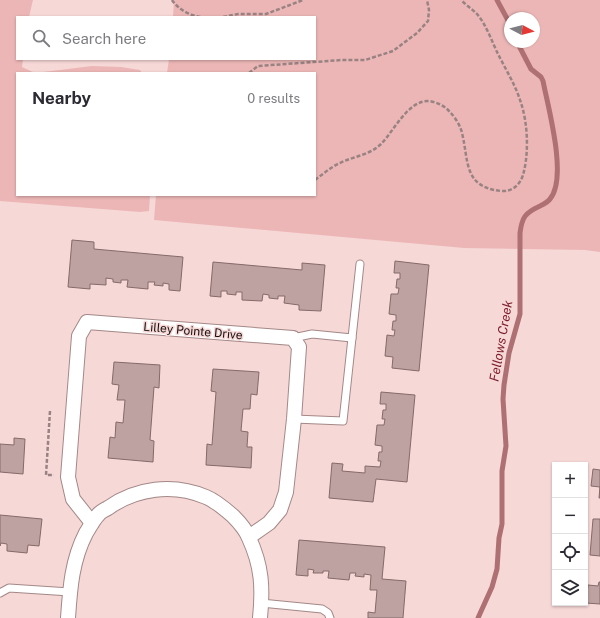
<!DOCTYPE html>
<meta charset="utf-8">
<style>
:root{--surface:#fff;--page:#f2f2f3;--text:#2b2b33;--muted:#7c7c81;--line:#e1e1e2}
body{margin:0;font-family:"Public Sans",sans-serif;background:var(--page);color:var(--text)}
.controls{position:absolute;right:12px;bottom:12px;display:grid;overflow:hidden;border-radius:0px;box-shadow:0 1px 3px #0004}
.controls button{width:36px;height:36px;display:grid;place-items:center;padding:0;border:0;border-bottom:1px solid var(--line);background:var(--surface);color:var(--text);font:20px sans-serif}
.compass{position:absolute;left:504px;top:12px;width:36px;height:36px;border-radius:50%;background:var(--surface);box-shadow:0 1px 3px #0004;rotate:97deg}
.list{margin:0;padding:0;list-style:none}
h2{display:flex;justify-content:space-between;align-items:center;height:52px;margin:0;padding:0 16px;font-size:17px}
h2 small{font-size:13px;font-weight:400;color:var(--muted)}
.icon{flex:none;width:22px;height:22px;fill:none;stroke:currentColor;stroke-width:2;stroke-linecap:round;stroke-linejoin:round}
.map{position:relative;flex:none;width:600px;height:618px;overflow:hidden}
.search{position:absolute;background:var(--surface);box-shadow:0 1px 3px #0004;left:16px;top:16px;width:300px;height:44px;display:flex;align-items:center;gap:10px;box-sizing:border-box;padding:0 14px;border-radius:0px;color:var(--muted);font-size:15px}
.panel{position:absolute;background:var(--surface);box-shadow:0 1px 3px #0004;left:16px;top:72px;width:300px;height:124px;border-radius:0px}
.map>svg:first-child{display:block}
.green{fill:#ecb6b6;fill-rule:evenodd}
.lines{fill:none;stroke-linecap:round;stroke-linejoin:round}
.stream{stroke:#ae7072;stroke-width:5}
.building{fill:#bea1a1;stroke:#856a6a}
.service-casing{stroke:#a38887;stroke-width:9}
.minor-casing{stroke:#a38887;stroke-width:16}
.path{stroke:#988382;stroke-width:2.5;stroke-dasharray:4 2;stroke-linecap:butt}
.service{stroke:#fff;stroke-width:7}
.minor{stroke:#fff;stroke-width:14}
.labels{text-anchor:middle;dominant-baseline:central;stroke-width:3;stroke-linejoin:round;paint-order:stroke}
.street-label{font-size:12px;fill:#180f0f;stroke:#f6d8d7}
.water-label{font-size:13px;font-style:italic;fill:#7f1e2b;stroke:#f6d8d7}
</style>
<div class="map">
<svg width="600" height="618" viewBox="0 0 600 618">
<rect width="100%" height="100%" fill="#f6d8d7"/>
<g class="green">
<polygon points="0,0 33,0 29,17 17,17 17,59 23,59 22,67 35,73 92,66 121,67 140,70 142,73 17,73 17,195 150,195 149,211 140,212 0,201"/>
<path d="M 174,0 L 600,0 L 600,252 L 585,250 L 464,248 L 154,220 L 156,195 L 315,195 L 315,73 L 167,73 L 169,59 L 315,59 L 315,17 L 173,17 ZM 510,18 L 534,18 L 534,42 L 510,42 Z"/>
</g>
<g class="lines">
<g class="stream">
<polyline points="497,0 510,24"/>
<path d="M 478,618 L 492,587 L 497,569 L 499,538 L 502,524 L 502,471 L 506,446 L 503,399 L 504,385 L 509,353 L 520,314 L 520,233 C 522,217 525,213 540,206 C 544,204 548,202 550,199 C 568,178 548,107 543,81 L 541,77 L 531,69 L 517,42"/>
</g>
</g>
<g class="building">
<polygon points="72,240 94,242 94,249 183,257 180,291 169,290 169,284 163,283 163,286 154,285 155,282 148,282 148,289 127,287 128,280 121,280 121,283 113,282 113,279 106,278 106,285 90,284 90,289 68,287"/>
<polygon points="395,261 429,265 419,371 392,368 393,357 385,356 387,335 394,336 395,330 392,330 393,321 396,321 396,315 389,314 391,294 398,294 399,288 396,288 397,279 400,279 400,273 394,273"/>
<polygon points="213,262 302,270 302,263 325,265 321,311 299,310 299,305 284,303 285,296 278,296 278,299 269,298 269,295 263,294 262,301 242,300 242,292 236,292 236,295 227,294 227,291 221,291 221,297 210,296"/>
<polygon points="114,362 160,365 159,388 154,387 150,440 154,441 153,462 108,458 110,437 115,438 116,422 123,423 125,400 117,400 119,385 112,384"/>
<polygon points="213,369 259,372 257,395 251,394 250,409 243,409 241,431 248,432 247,447 252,447 251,468 206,465 207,444 212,445 216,392 211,391"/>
<polygon points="381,392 415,395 407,482 376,479 373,502 329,498 332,463 343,464 342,471 365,473 365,466 380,467 381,461 378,461 379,452 382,452 382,446 375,445 377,425 384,425 385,419 382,419 383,410 386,410 386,404 380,404"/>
<polygon points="14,438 25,439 23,474 0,472 0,444 14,445"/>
<polygon points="593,469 600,470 600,498 599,498 600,487 591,486"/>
<polygon points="0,515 42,519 39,546 28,545 27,553 7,551 7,544 1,543 0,546"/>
<polygon points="593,519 600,519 600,556 590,555"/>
<polygon points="299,540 385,547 382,579 406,581 403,618 368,618 368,612 375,613 377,590 370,590 371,575 364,574 364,577 355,576 356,573 350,573 349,580 328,578 329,571 323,571 323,573 313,573 314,570 308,569 308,576 296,575"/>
<polygon points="599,582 600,582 600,604 586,603 588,585 598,586"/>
</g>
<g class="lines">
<g class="service-casing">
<g id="service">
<polyline points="293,338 312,334 352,338"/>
<polyline points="294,419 343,421 360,264"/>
<polyline points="0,593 9,588 70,592"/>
<polyline points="261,603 322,609 328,613 330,618"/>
</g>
</g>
<g class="minor-casing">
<g id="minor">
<polyline points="92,523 73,499 68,477 79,336 87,322 293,338 299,347 294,419 286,492 280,510 269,523 249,537"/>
<path d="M 68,618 C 70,588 72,560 86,533 C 90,527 93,520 98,515 C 100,512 104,510 108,508 C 136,488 173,483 206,497 C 216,501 225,509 233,516 C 239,522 246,530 249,538 C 262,566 263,588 260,618"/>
</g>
</g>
<g class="path">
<path d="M 172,0 C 178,9 190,16 201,17"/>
<polyline points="223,17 238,14 266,14 303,0"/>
<polyline points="249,73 258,66 342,60 365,60 393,51 417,33 428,21 429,10 427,0"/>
<path d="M 315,180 C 323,174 331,167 340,163 C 354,156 370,155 381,144 C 394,131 408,100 429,101 C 436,102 443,105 448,110 C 454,116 460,124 462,133 C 469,161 463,187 501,191 C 512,192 520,185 523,175 C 529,154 528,124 521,103 C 516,86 506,70 498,54 C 492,42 486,24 477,14 C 472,9 466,5 461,0"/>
<polyline points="50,411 46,475 54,475"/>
</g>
<use href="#service" class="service"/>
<use href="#minor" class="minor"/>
</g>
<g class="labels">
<g class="street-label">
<text transform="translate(193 331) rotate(5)">Lilley Pointe Drive</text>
</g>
<g class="water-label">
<text transform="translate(501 341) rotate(-80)">Fellows Creek</text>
</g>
</g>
</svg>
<div class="controls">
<button>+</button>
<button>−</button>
<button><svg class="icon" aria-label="locate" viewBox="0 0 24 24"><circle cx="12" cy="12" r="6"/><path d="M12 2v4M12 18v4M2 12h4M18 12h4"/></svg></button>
<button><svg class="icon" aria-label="layers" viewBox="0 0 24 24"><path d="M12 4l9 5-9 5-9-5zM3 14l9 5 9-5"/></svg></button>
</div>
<svg class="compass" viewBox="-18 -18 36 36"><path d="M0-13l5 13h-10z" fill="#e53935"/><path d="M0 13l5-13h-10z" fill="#7c7c81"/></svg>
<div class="search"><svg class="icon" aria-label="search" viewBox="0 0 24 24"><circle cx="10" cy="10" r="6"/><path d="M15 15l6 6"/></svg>Search here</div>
<section class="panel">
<h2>Nearby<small>0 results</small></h2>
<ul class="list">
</ul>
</section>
</div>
